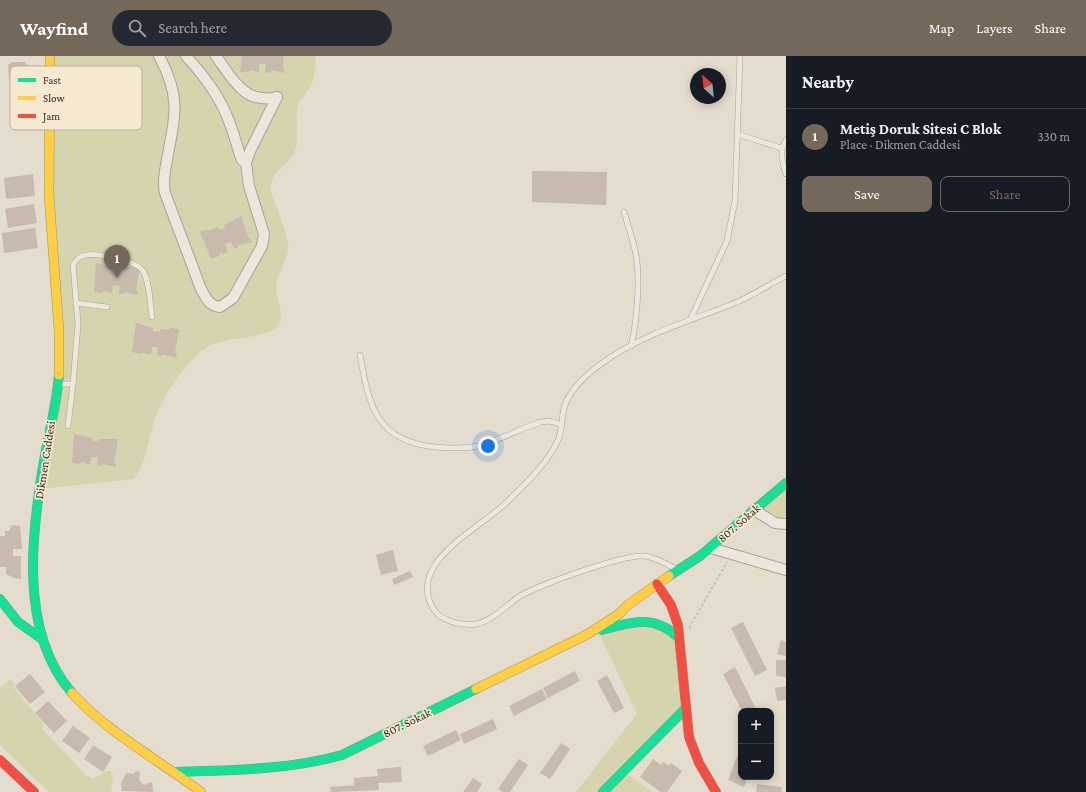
<!DOCTYPE html>
<meta charset="utf-8">
<style>
:root{--surface:#171b24;--page:#242831;--text:#f1f3f6;--muted:#9ea1a6;--line:#363941;--accent:#74685a}
body{margin:0;font-family:"Crimson Pro",serif;background:var(--page);color:var(--text)}
.controls{position:absolute;right:12px;bottom:12px;display:grid;overflow:hidden;border-radius:8px;box-shadow:0 2px 10px #0003}
.controls button{width:36px;height:36px;display:grid;place-items:center;padding:0;border:0;border-bottom:1px solid var(--line);background:var(--surface);color:var(--text);font:20px sans-serif}
.compass{position:absolute;left:690px;top:12px;width:36px;height:36px;border-radius:50%;background:var(--surface);box-shadow:0 2px 10px #0003;rotate:333deg}
.you{position:absolute;left:488px;top:390px;width:14px;height:14px;margin:-10px;border:3px solid #fff;border-radius:50%;background:#1a73e8;box-shadow:0 0 0 6px #1a73e833}
.badge{display:grid;place-items:center;width:26px;height:26px;border-radius:50%;background:var(--accent);color:#fff;font-size:13px;font-weight:700}
.pin{position:absolute;translate:-50% -33px;filter:drop-shadow(0 1px 2px #0008)}
.pin::after{content:'';position:absolute;top:21px;width:14px;height:12px;background:inherit;clip-path:polygon(0 0,100% 0,50% 100%)}
.list{margin:0;padding:0;list-style:none}
h2{display:flex;justify-content:space-between;align-items:center;height:52px;margin:0;padding:0 16px;font-size:17px}
h2 small{font-size:13px;font-weight:400;color:var(--muted)}
.list li{display:grid;grid-template-columns:26px 1fr auto;gap:12px;align-items:center;box-sizing:border-box;height:56px;padding:0 16px;border-top:1px solid var(--line)}
.list b{display:block;font-size:15px;white-space:nowrap}
.list p{margin:0;font-size:13px;white-space:nowrap;color:var(--muted)}
.list em{font-size:13px;font-style:normal;color:var(--muted)}
.actions{display:flex;gap:8px;padding:12px 16px}
.actions a{flex:1;padding:9px 0;border:1px solid var(--accent);border-radius:8px;text-align:center;font-size:14px;color:var(--accent)}
.actions .main{background:var(--accent);color:#fff}
.icon{flex:none;width:22px;height:22px;fill:none;stroke:currentColor;stroke-width:2;stroke-linecap:round;stroke-linejoin:round}
.map{position:relative;flex:none;width:786px;height:736px;overflow:hidden}
header{display:flex;align-items:center;gap:24px;box-sizing:border-box;height:56px;padding:0 20px;background:var(--accent);color:#fff}
header strong{font-size:19px}
nav{display:flex;gap:22px;margin-inline-start:auto;font-size:14px}
.search{width:280px;height:36px;background:var(--page);display:flex;align-items:center;gap:10px;box-sizing:border-box;padding:0 14px;border-radius:22px;color:var(--muted);font-size:15px}
main{display:flex}
aside{flex:1;background:var(--surface)}
.map>svg:first-child{display:block}
.green{fill:#d6d4ad}
.building{fill:#c8baad}
.lines{fill:none;stroke-linecap:round;stroke-linejoin:round}
.lane-casing{stroke:#a9a195;stroke-width:6}
.street-casing{stroke:#a9a195;stroke-width:12}
.fast-casing{stroke:#999085;stroke-width:10}
.slow-casing{stroke:#999085;stroke-width:10}
.jam-casing{stroke:#999085;stroke-width:10}
.path{stroke:#c5bdb4;stroke-width:1.5;stroke-dasharray:3 2;stroke-linecap:butt}
.lane{stroke:#ece7dd;stroke-width:5}
.street{stroke:#ece7dd;stroke-width:10}
.fast{stroke:#16e098;stroke-width:9}
.slow{stroke:#ffcf43;stroke-width:9}
.jam{stroke:#f24e42;stroke-width:9}
.labels{text-anchor:middle;dominant-baseline:central;stroke-width:3.5;stroke-linejoin:round;paint-order:stroke}
.street-label{font-size:12px;fill:#38291d;stroke:#f6e9d1}
.key{fill:#f6e9d1;stroke:#bdaf9b;stroke-width:1}
.key-label{font-size:11px;fill:#38291d}
</style>
<header>
<strong>Wayfind</strong>
<div class="search"><svg class="icon" aria-label="search" viewBox="0 0 24 24"><circle cx="10" cy="10" r="6"/><path d="M15 15l6 6"/></svg>Search here</div>
<nav><a>Map</a><a>Layers</a><a>Share</a></nav>
</header>
<main>
<div class="map">
<svg width="786" height="736" viewBox="0 0 786 736">
<rect width="100%" height="100%" fill="#e4dccc"/>
<g class="green">
<path d="M 50,0 L 315,0 C 316,14 315,25 306,37 C 303,41 299,45 298,49 C 294,65 301,82 294,97 C 287,111 270,114 271,135 C 271,139 274,145 276,149 C 280,162 286,175 288,189 C 289,205 276,217 276,232 C 276,244 285,256 279,268 C 271,285 221,278 200,296 C 178,316 160,345 152,372 C 147,389 145,410 134,423 L 39,433 L 56,342 Z"/>
<polygon points="786,427 786,468 754,454"/>
<polygon points="619,570 672,574 685,653 623,715 652,736 576,736 637,658 598,575"/>
<polygon points="9,624 13,626 14,632 43,667 43,674 86,719 93,723 106,715 110,715 113,718 111,736 49,736 0,689 0,632"/>
</g>
<g class="building">
<polygon points="242,0 283,0 283,13 285,13 284,17 271,14 271,17 265,16 266,8 259,8 259,16 249,14 249,16 240,16"/>
<polygon points="11,6 25,6 26,9 28,8 31,11 33,31 15,31 14,24 9,24 8,8 10,8"/>
<polygon points="532,115 607,116 606,149 532,146"/>
<polygon points="33,118 35,140 6,143 4,122"/>
<polygon points="34,148 37,167 8,172 5,153"/>
<polygon points="241,160 249,183 250,182 252,186 238,189 239,191 234,193 231,186 225,188 228,196 223,198 222,196 219,198 219,200 211,203 200,176 207,173 208,175 218,171 219,174 225,172 224,169"/>
<polygon points="35,172 38,192 4,197 2,177"/>
<polygon points="96,207 114,211 114,214 121,214 121,211 140,211 136,235 138,235 138,239 124,236 124,238 119,238 120,230 113,229 112,237 103,235 103,237 94,236"/>
<polygon points="136,267 153,272 153,275 160,276 160,273 169,274 170,272 179,273 175,297 177,298 176,302 163,298 162,300 157,299 158,291 152,291 151,299 141,296 141,298 132,296"/>
<polygon points="74,378 92,382 92,385 99,386 99,383 118,383 114,407 116,407 116,411 102,408 102,410 97,409 98,401 91,401 90,409 81,406 81,408 72,407"/>
<polygon points="12,469 20,470 22,493 13,493 13,500 21,500 21,523 14,522 6,518 6,511 0,511 0,480 5,480 5,475 9,475"/>
<polygon points="393,494 398,515 381,519 376,499"/>
<polygon points="410,515 413,521 394,529 392,523"/>
<polygon points="743,566 767,614 755,620 731,572"/>
<polygon points="781,584 786,586 786,600 777,598"/>
<polygon points="776,604 786,604 786,621 776,620"/>
<polygon points="735,611 757,655 742,655 723,618"/>
<polygon points="575,615 580,625 548,642 543,632"/>
<polygon points="30,618 45,636 30,648 15,630"/>
<polygon points="607,619 624,652 614,657 597,625"/>
<polygon points="786,630 786,644 777,645 775,632"/>
<polygon points="542,633 547,643 514,660 509,650"/>
<polygon points="48,645 67,665 54,677 35,657"/>
<polygon points="493,663 497,673 464,688 460,678"/>
<polygon points="73,670 90,682 79,697 62,685"/>
<polygon points="456,674 461,684 428,700 423,690"/>
<polygon points="561,687 570,693 550,723 540,717"/>
<polygon points="93,689 112,701 103,716 84,703"/>
<polygon points="737,700 741,702 741,721 748,721 744,731 728,724"/>
<polygon points="519,703 528,709 510,736 503,736 498,733"/>
<polygon points="653,703 661,709 663,706 669,710 671,707 682,715 667,736 661,736 640,721"/>
<polygon points="401,711 402,726 378,727 379,734 331,736 330,731 354,729 354,722 378,720 377,713"/>
<polygon points="136,715 140,716 139,724 144,729 152,726 153,736 122,735 121,727 126,717 134,718"/>
<polygon points="473,722 482,728 477,736 463,736"/>
<polygon points="757,728 782,731 781,736 756,736"/>
</g>
<g class="lines">
<g class="lane-casing">
<g id="lane">
<polyline points="737,78 781,92"/>
<path d="M 786,84 C 779,95 782,105 786,118"/>
<path d="M 624,156 C 628,169 632,181 635,194 C 641,219 637,266 631,290"/>
<polyline points="76,247 107,251"/>
<polyline points="691,262 727,185 735,145 740,0"/>
<path d="M 360,299 C 369,350 376,385 435,391 C 448,392 465,393 478,390 C 500,384 519,373 541,366 L 550,365 L 562,369"/>
<polyline points="59,328 73,328"/>
<path d="M 68,370 L 73,328 L 78,268 L 73,208 C 76,204 80,200 85,199 C 98,197 136,204 143,215 C 150,227 150,247 152,261"/>
<path d="M 676,513 C 667,508 655,501 644,500 C 623,498 540,529 520,540 C 507,549 493,564 477,568 C 463,570 443,566 434,554 C 404,506 482,472 508,445 C 526,427 548,407 558,384 C 563,373 561,360 565,349 C 571,333 587,318 601,308 C 636,281 689,265 730,249 C 749,242 768,229 786,220"/>
</g>
</g>
<g class="street-casing">
<g id="street">
<path d="M 159,0 C 180,39 176,56 168,98 C 166,111 162,124 165,137 L 201,233 C 206,242 209,250 220,251 L 233,242 L 262,190 L 264,178 L 249,130 L 246,107 L 250,95 L 277,41"/>
<path d="M 186,0 C 205,21 221,42 230,68 C 235,80 237,92 242,104 L 246,107"/>
<path d="M 216,0 C 232,22 244,49 277,41"/>
<polyline points="754,454 775,467 786,468"/>
<polyline points="711,492 786,514"/>
</g>
</g>
<g class="fast-casing">
<g id="fast">
<path d="M 59,319 C 57,344 51,369 46,394 C 32,470 17,574 72,637"/>
<polyline points="669,520 700,500 786,427"/>
<polyline points="0,543 18,566 42,583"/>
<path d="M 602,574 C 631,566 655,558 679,582"/>
<path d="M 177,716 C 233,714 288,714 342,699 L 476,633"/>
<polyline points="603,736 685,653"/>
</g>
</g>
<g class="slow-casing">
<g id="slow">
<polyline points="50,0 49,139 59,275 59,319"/>
<polyline points="476,633 588,578 619,558 629,548 669,520"/>
<path d="M 72,637 C 108,677 159,704 201,736"/>
</g>
</g>
<g class="jam-casing">
<g id="jam">
<polyline points="657,528 671,549 678,569 689,681 699,707 716,736"/>
<polyline points="0,704 34,736"/>
</g>
</g>
<polyline class="path" points="689,572 727,506"/>
<use href="#lane" class="lane"/>
<use href="#street" class="street"/>
<use href="#fast" class="fast"/>
<use href="#slow" class="slow"/>
<use href="#jam" class="jam"/>
</g>
<g class="labels">
<g class="street-label">
<text transform="translate(45 404) rotate(-81)">Dikmen Caddesi</text>
<text transform="translate(739 467) rotate(-41)">807. Sokak</text>
<text transform="translate(407 667) rotate(-26)">807. Sokak</text>
</g>
</g>
<rect x="10" y="10" width="132" height="64" rx="6" class="key"/>
<rect x="18" y="22" width="18" height="4" fill="#16e098"/>
<rect x="18" y="40" width="18" height="4" fill="#ffcf43"/>
<rect x="18" y="58" width="18" height="4" fill="#f24e42"/>
<g class="key-label">
<text x="43" y="28">Fast</text>
<text x="43" y="46">Slow</text>
<text x="43" y="64">Jam</text>
</g>
</svg>
<div class="controls">
<button>+</button>
<button>−</button>
</div>
<svg class="compass" viewBox="-18 -18 36 36"><path d="M0-13l5 13h-10z" fill="#e53935"/><path d="M0 13l5-13h-10z" fill="#9ea1a6"/></svg>
<div class="you"></div>
<div class="pin badge" style="left:117px;top:222px">1</div>
</div>
<aside>
<h2>Nearby<small></small></h2>
<ul class="list">
<li><span class="badge">1</span><div><b>Metiş Doruk Sitesi C Blok</b><p>Place · Dikmen Caddesi</p></div><em>330 m</em></li>
</ul>
<div class="actions"><a class="main">Save</a><a>Share</a></div>
</aside>
</main>
